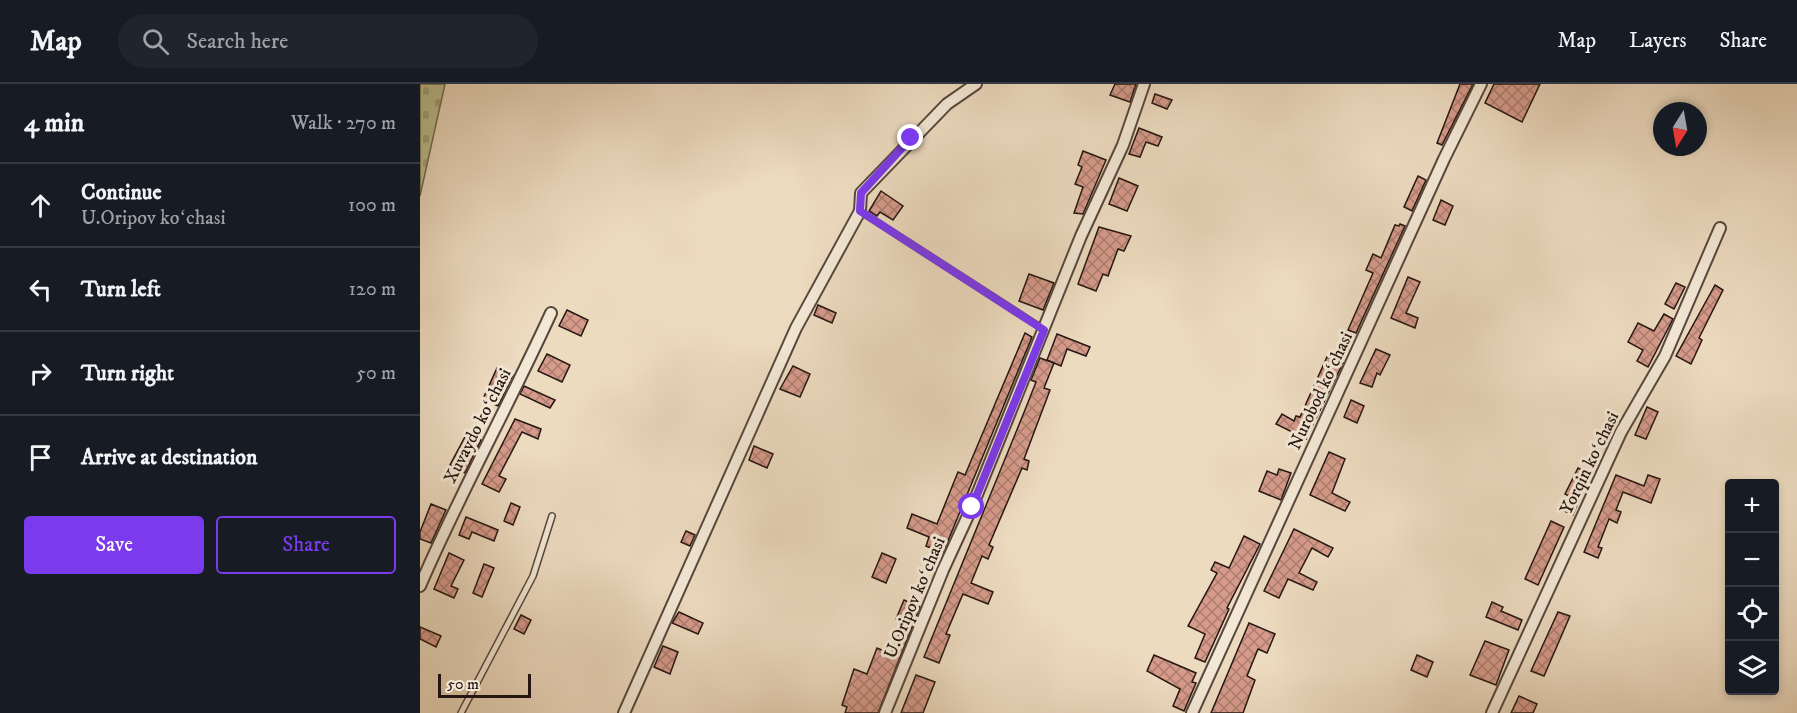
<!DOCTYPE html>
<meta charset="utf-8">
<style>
:root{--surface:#171b24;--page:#20242c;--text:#f1f3f6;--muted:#9ea1a6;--line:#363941;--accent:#7c3aed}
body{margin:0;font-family:"IM FELL DW Pica",serif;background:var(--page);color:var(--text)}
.controls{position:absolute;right:18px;bottom:18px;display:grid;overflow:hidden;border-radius:6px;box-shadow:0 3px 9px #0003}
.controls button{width:54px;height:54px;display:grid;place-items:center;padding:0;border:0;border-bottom:2px solid var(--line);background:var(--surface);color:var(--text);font:30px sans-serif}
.compass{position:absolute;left:1233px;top:18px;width:54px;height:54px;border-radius:50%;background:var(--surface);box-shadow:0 3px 9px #0003;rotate:191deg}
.scale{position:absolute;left:18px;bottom:15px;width:93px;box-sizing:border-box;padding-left:6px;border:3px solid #251611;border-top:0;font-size:16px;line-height:21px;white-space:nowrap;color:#251611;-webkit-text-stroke:4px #f3e8d6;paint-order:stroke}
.stop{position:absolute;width:18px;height:18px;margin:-14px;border:4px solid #7c3aed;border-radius:50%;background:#fff}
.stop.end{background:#7c3aed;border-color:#fff;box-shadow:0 2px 6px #0008}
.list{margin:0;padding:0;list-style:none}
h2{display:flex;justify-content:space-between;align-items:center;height:78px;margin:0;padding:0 24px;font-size:26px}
h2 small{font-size:20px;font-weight:400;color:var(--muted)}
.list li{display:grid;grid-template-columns:39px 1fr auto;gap:18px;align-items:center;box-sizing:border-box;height:84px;padding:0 24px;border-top:2px solid var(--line)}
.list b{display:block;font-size:22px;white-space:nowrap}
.list p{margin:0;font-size:20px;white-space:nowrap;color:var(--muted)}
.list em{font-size:20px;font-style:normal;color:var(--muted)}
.actions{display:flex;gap:12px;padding:18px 24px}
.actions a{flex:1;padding:14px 0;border:2px solid var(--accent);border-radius:6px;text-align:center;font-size:21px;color:var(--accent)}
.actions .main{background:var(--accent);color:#fff}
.icon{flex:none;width:33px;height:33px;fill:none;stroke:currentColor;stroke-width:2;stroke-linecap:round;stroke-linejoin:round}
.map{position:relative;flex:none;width:1377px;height:629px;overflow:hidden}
header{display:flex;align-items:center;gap:36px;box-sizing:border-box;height:84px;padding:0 30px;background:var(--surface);border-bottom:2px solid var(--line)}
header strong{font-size:28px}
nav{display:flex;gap:33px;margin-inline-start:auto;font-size:21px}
.search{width:420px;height:54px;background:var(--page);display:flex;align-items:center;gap:15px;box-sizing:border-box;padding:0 21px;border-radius:33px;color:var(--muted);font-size:22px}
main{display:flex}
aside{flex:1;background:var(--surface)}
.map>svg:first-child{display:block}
.cemetery{fill:url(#cemetery-stones);stroke:#706a50;stroke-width:1.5}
.building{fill:url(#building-cross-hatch);stroke:#251611;stroke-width:1.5}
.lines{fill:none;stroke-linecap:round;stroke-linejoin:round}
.service-casing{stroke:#57473d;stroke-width:8}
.minor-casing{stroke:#57473d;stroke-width:14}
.service{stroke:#f3e8d6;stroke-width:5}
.minor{stroke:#f3e8d6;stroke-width:10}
.route{stroke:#7c3aed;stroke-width:8}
.labels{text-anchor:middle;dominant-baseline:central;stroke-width:6;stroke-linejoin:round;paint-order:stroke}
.street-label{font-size:18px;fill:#251611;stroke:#f3e8d6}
</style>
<header>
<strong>Map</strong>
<div class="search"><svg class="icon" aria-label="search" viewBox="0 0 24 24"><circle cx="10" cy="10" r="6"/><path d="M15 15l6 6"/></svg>Search here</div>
<nav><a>Map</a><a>Layers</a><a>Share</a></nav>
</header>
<main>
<aside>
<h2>4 min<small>Walk · 270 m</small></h2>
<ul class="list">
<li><svg class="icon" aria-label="ahead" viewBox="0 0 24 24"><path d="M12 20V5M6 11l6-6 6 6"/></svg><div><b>Continue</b><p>U.Oripov koʻchasi</p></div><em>100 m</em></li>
<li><svg class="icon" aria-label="left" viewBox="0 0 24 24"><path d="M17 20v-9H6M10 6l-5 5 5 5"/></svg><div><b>Turn left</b></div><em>120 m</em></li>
<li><svg class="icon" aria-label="right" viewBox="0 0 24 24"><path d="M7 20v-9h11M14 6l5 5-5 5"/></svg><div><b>Turn right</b></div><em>50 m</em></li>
<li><svg class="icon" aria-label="arrive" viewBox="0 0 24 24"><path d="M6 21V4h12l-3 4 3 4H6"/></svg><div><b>Arrive at destination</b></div></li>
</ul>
<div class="actions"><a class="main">Save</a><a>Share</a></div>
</aside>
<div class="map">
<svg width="1377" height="629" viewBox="0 0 1377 629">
<defs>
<pattern id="cemetery-stones" width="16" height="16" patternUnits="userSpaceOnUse" patternTransform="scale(1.5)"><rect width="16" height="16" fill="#bcbf90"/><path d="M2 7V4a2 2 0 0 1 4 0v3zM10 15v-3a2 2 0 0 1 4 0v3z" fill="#a1a37b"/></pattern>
<pattern id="building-cross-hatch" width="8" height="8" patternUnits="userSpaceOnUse" patternTransform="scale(1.5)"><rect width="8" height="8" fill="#d69b8b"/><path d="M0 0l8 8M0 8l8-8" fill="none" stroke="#ad7d70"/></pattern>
</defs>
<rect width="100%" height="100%" fill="#eddbc0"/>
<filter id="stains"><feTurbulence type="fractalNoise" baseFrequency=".00333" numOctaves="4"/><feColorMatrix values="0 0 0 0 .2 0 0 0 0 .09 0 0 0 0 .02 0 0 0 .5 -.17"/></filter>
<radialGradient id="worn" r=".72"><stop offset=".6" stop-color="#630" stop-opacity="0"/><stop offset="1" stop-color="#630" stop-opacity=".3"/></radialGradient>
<polygon class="cemetery" points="0,0 25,0 0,112"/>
<g class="building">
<polygon points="695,0 716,0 710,18 690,11"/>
<polygon points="1040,0 1053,0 1022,61 1017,59"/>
<polygon points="1074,0 1120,0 1102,38 1065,19"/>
<polygon points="735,10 752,16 747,25 732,19"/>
<polygon points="719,44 742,53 738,62 726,58 720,73 709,70"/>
<polygon points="663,67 686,76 663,130 654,129 663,103 655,100 662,83 658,81"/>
<polygon points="998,92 1006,96 992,127 984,123"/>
<polygon points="699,94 718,102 707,127 689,120"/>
<polygon points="461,107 483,122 473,136 460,128 457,132 449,127"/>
<polygon points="1021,116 1033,122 1025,141 1013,136"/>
<polygon points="980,140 985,142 936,249 928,246 953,189 946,186 953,170 961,174 975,141 979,142"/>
<polygon points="679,143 711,152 704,167 698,165 688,192 683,190 676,207 658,200"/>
<polygon points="609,190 634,199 623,226 599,217"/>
<polygon points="988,193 1000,198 986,229 998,234 995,244 971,234"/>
<polygon points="1256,199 1265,203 1254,225 1245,220"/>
<polygon points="1295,201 1303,206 1279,254 1282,256 1271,280 1256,272"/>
<polygon points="398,221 416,229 412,239 394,231"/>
<polygon points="147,226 168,236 161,252 139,242"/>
<polygon points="1244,230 1253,235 1228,283 1217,277 1223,266 1208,258 1218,239 1234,247"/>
<polygon points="605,249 612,253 523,469 506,462 509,453 487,444 492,430 517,440 538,388 545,391"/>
<polygon points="637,250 670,263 666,272 647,265 641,282 627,276"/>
<polygon points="956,265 970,271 960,291 957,289 952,303 940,299"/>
<polygon points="127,270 150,281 142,298 118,287"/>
<polygon points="907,273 923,279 886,355 856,340 862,330 874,337 876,332 880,333"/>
<polygon points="620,274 634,279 624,304 630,306 604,375 609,377 607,386 602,384 569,461 573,463 568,475 562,472 551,499 573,508 568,520 543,510 526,550 530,551 519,579 504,573 605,326 616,298 611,296"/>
<polygon points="373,282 390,290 380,313 360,305"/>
<polygon points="77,284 93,291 78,322 63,315"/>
<polygon points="104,302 135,316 130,324 100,310"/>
<polygon points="931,316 944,322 937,339 924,333"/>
<polygon points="1227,323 1238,328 1226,355 1215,351"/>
<polygon points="95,335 121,345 118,355 102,348 79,392 86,395 79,408 62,400"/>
<polygon points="47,349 61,356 45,389 30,381"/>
<polygon points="334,362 353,370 347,384 329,376"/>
<polygon points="909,368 925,375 912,409 930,418 925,427 890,411"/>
<polygon points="1158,384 1170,390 1153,431 1142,426 1149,412 1145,410"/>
<polygon points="859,385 871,389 861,416 839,407 847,387 857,391"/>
<polygon points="1196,391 1224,402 1228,391 1240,395 1231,419 1203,408 1196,426 1201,428 1197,439 1189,435 1178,463 1182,464 1178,474 1164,468"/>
<polygon points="91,419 100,423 93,441 84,437"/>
<polygon points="11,420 26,426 11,459 0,455 0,448"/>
<polygon points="46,433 78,446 74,457 52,448 49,455 39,451"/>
<polygon points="1131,437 1144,443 1118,501 1105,495"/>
<polygon points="874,445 913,464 908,473 892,464 879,489 897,498 893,506 868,495 859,514 844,507"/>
<polygon points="266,447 275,451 270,462 261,458"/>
<polygon points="824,452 840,460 807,524 809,525 785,578 775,574 785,550 768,542 797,489 791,486 795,478 809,484"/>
<polygon points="29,469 44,476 31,502 38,505 34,514 14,505"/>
<polygon points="462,469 476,475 466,499 452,493"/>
<polygon points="64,480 74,484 62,513 53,509"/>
<polygon points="484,516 500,523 458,629 425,629 427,623 422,621 434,585 447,590 457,564 471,570 484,538 476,535"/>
<polygon points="1072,518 1083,523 1081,527 1102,536 1098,546 1066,533"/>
<polygon points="259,528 283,539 278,550 252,539"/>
<polygon points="1138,528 1150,532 1124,592 1111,587"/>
<polygon points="101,531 111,536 104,550 94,545"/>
<polygon points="829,539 855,550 847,569 838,565 827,592 835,596 823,629 791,629"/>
<polygon points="0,543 21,552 16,563 0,555"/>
<polygon points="1065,557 1089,566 1076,601 1050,591"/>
<polygon points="243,562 258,568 250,590 234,583"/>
<polygon points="734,571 776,589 772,598 776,599 764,627 753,622 760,605 727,587"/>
<polygon points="997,571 1013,578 1007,593 991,586"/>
<polygon points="496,591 515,598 503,629 481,629"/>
<polygon points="1099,612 1117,620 1113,629 1091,629"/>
</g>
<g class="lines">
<g class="service-casing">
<g id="service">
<polyline points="440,127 623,245"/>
<polyline points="41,629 113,492 132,432"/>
</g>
</g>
<g class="minor-casing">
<g id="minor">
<path d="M 0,502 C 40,409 89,321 131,229"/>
<polyline points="204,629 376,244 440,127 441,109 527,20 556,0"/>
<polyline points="465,629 523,486 552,423 661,152 703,61 724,0"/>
<polyline points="772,629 1024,75 1061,0"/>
<polyline points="1072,629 1201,348 1245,272 1300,144"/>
</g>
</g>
<use href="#service" class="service"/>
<use href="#minor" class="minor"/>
</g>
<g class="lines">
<polyline class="route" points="491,54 441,109 440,127 624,246 552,423"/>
</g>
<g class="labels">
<g class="street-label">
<text transform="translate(901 307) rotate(-65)">Nurobod koʻchasi</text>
<text transform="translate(58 342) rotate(-63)">Xuvaydo koʻchasi</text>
<text transform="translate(1170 379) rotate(-64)">Yorqin koʻchasi</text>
<text transform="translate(495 514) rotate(-67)">U.Oripov koʻchasi</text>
</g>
</g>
<rect width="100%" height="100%" filter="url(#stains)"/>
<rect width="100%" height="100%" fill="url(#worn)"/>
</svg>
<div class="controls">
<button>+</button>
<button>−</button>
<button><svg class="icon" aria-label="locate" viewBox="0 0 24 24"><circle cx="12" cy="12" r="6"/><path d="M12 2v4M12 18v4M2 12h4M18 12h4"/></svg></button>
<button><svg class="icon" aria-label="layers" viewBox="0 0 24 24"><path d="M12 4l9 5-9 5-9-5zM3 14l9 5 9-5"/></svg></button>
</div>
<svg class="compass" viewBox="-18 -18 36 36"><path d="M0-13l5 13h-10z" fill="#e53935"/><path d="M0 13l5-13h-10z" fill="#9ea1a6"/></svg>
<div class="scale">50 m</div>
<div class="stop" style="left:552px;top:423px"></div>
<div class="stop end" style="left:491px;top:54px"></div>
</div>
</main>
